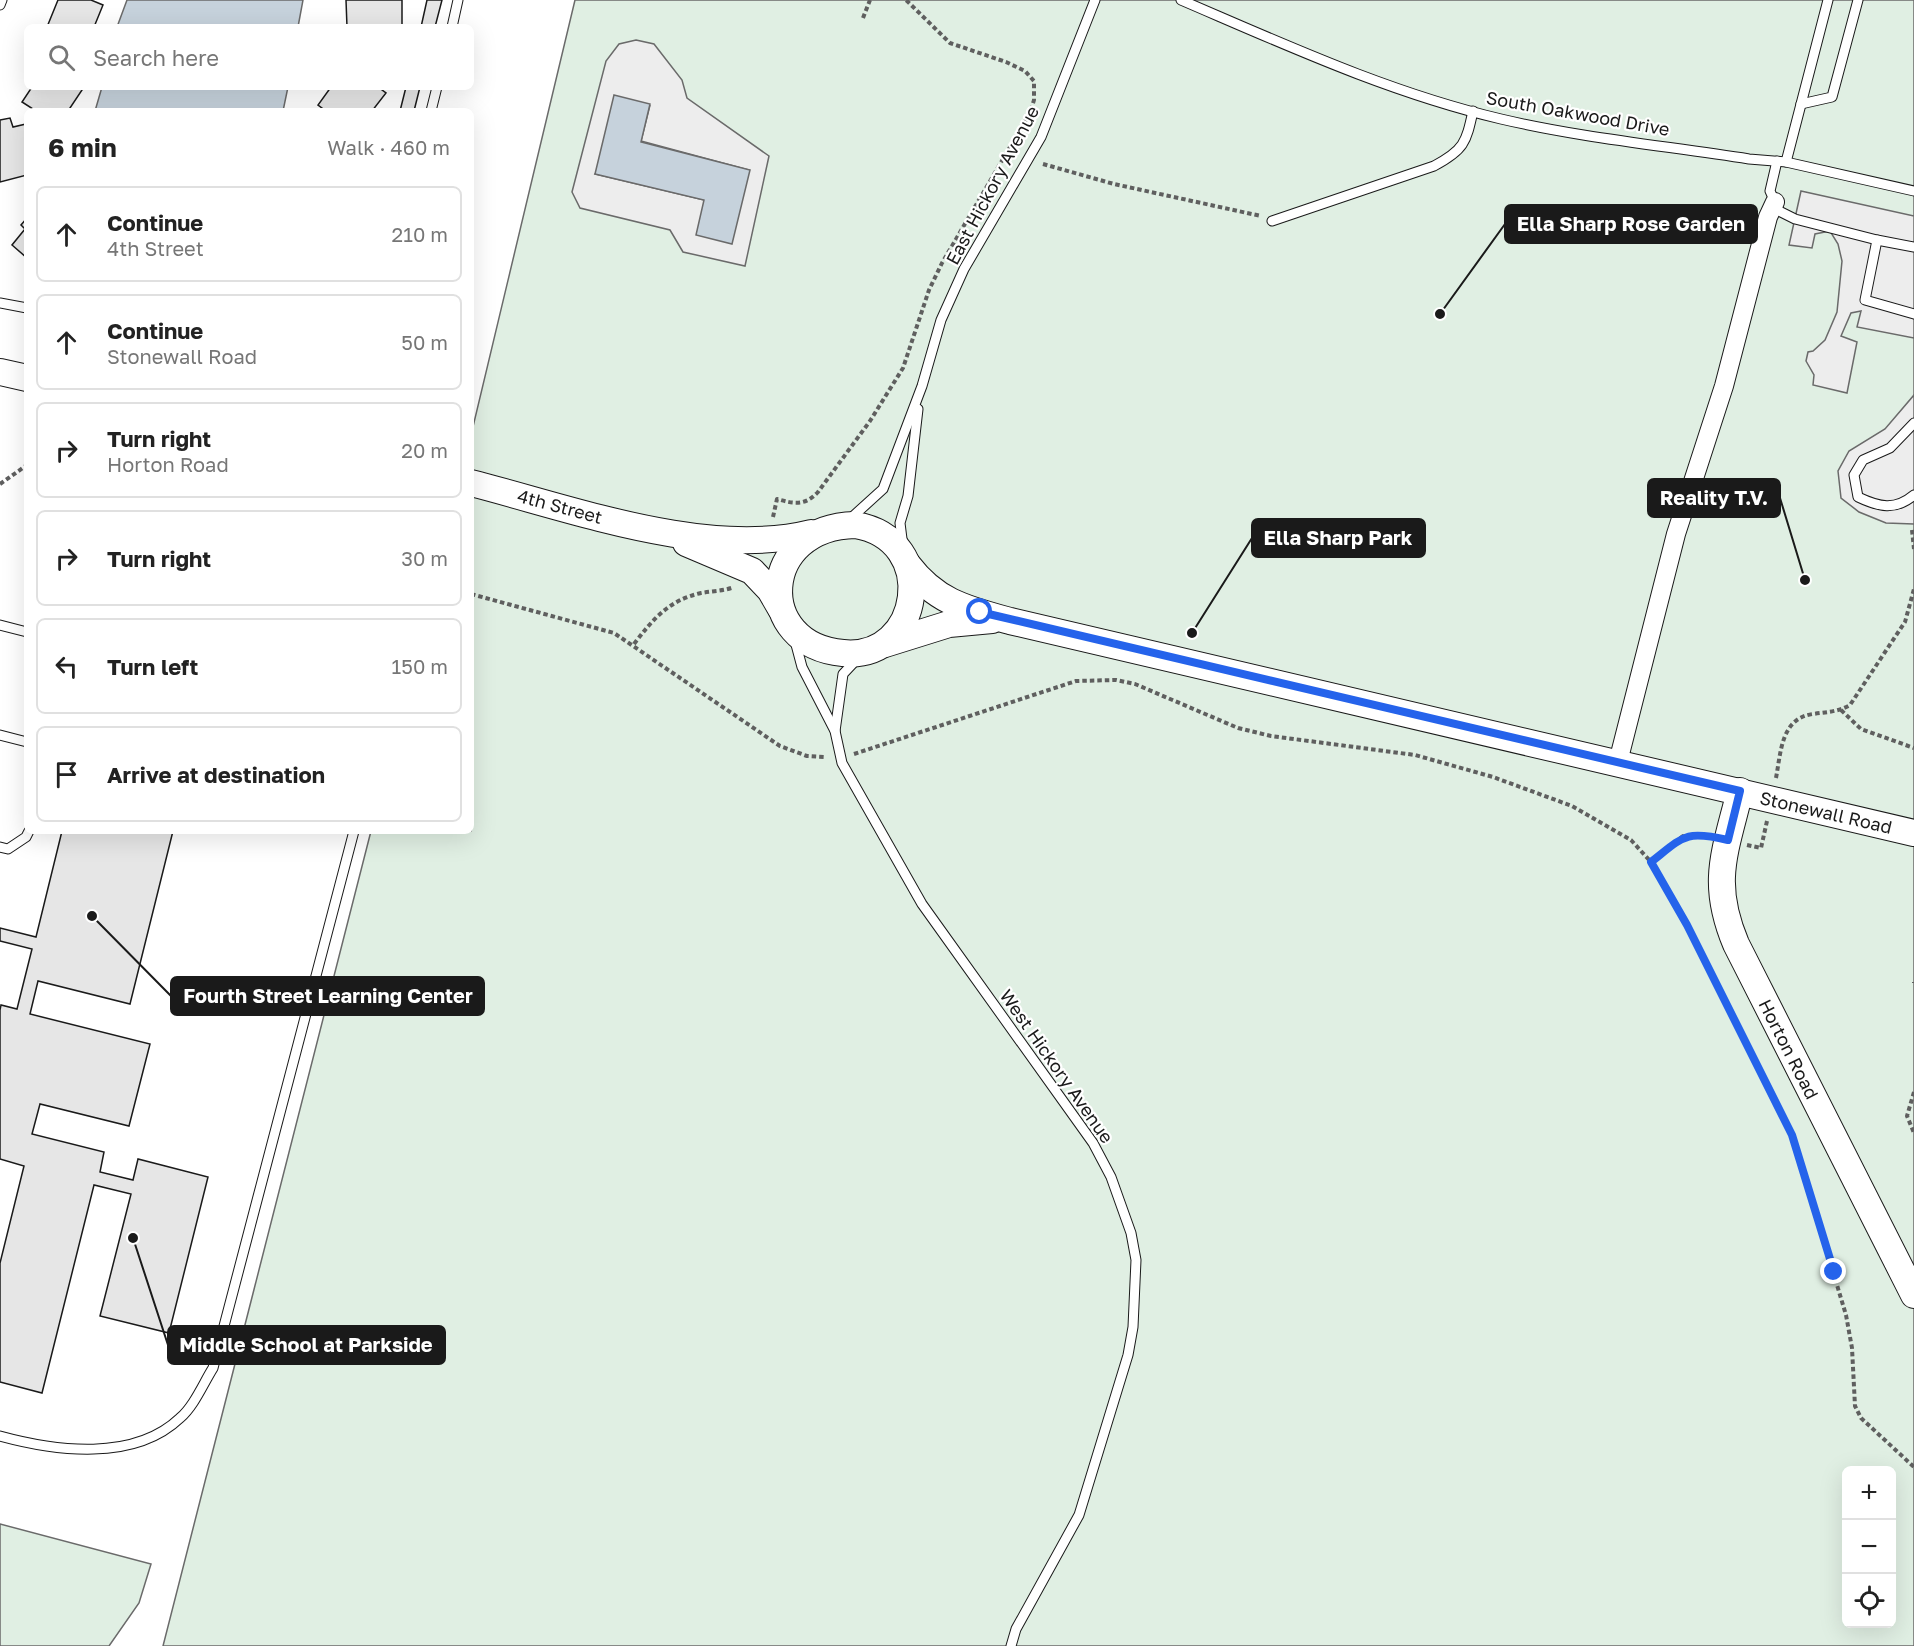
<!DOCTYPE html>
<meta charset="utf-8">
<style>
:root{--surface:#fff;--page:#f6f6f6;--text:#222;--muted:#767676;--line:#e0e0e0}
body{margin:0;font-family:"Golos Text",sans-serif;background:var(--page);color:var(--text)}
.controls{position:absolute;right:18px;bottom:18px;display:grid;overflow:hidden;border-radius:9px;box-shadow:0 6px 24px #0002}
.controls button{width:54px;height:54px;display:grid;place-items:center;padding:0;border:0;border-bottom:2px solid var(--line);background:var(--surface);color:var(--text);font:30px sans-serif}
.stop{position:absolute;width:18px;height:18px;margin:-14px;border:4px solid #2563eb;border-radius:50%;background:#fff}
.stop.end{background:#2563eb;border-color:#fff;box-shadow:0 2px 6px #0008}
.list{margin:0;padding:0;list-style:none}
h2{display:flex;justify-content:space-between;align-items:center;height:78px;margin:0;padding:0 24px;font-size:26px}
h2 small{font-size:20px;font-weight:400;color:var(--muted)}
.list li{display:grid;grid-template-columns:39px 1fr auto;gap:18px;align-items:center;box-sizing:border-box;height:96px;margin:0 12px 12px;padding:0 12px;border:2px solid var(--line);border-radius:9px}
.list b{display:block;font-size:22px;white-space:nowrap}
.list p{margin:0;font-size:20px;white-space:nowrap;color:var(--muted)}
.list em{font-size:20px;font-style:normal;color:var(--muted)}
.icon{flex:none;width:33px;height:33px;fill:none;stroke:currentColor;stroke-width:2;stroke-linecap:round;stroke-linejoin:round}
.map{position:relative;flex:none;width:1914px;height:1646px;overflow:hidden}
.search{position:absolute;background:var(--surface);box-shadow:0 6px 24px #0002;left:24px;top:24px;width:450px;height:66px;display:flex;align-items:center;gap:15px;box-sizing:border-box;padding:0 21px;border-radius:9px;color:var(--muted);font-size:22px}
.panel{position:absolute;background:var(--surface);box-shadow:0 6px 24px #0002;left:24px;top:108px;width:450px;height:726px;border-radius:9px}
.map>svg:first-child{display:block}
.green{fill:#e0efe3;stroke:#6a6a6a;stroke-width:1.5;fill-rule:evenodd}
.parking{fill:#ededed;stroke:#6a6a6a;stroke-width:1.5;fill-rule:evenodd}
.water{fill:#c6d2dc;stroke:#6a6a6a;stroke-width:1.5}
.building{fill:#e6e6e6;stroke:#1a1a1a;stroke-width:1.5}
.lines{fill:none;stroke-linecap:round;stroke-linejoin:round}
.lane-casing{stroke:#1a1a1a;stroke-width:11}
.street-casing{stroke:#1a1a1a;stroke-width:20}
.secondary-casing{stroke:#1a1a1a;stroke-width:28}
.path{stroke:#5f5f5f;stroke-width:4;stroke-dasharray:4.5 3;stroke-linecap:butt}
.lane{stroke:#fff;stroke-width:9}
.street{stroke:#fff;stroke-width:18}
.secondary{stroke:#fff;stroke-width:26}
.route{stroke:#2563eb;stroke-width:8}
.labels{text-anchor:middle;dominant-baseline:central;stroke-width:4.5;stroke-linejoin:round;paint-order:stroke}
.street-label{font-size:18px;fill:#1a1a1a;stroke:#fff}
.leader{fill:none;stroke:#1a1a1a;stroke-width:2}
.callout-dot{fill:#1a1a1a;stroke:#fff;stroke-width:2}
.callout{fill:#1a1a1a;stroke:#1a1a1a;stroke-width:2}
.callout-label{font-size:20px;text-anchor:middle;font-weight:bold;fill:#fff}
</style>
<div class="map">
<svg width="1914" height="1646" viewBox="0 0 1914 1646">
<rect width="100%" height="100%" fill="#fff"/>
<g class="green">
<path d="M 575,0 L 1914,0 L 1914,1646 L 163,1646 L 371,831 L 471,831 L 471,435 ZM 1846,1470 L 1892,1470 L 1892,1624 L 1846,1624 Z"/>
<polygon points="0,1524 151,1564 139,1603 109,1646 0,1646"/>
</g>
<g class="parking">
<path d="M 636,40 L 654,44 L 682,80 L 687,98 L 769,156 L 745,266 L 683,252 L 670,230 L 580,208 L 572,192 L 606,61 L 619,44 ZM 650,105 L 641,141 L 749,170 L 704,200 L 595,174 Z"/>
<polygon points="1801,191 1914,216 1914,338 1857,327 1861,311 1851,313 1841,336 1857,342 1847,393 1813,385 1814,375 1806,361 1808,352 1813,351 1825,340 1837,312 1842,261 1838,244 1830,231 1815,234 1812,248 1789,245"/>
<polygon points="1914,395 1914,524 1886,523 1859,512 1841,498 1838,471 1849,451 1885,429"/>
</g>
<g class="water">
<polygon points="127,0 303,0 298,27 117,27"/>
<polygon points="102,87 288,87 283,111 95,111"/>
<polygon points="614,95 650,104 641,142 750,170 732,244 696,235 704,200 595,174"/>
</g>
<g class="building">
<polygon points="58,0 91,0 103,5 94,27 47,27"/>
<polygon points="346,0 402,0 402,26 347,27"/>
<polygon points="427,0 442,0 435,27 421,27"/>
<polygon points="32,87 84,87 68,111 36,111 22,102"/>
<polygon points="331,87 378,87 386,93 372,111 326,111 318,105"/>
<polygon points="406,87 420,87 414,111 400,111"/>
<polygon points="10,118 13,127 26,124 27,175 0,182 0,120"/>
<polygon points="27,218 27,258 12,245 25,229 21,225"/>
<polygon points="62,831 173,831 130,1004 38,981 30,1014 150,1044 129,1126 40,1104 32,1134 104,1152 100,1172 133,1180 138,1159 208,1177 169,1333 100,1316 131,1194 94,1185 42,1393 0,1382 0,1263 24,1166 0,1159 0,1010 1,1005 17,1009 32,949 0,941 0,928 36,937"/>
</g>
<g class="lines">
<g class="lane-casing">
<g id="lane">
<path d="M 1181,0 C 1286,45 1390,93 1501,119 C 1582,138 1667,146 1749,159 L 1786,162 L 1914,191"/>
<polyline points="0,5 2,0"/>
<polyline points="452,27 458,0"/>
<polyline points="1801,104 1832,97 1858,0"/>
<polyline points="431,111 437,87"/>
<polyline points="1777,161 1770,191 1779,211 1795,219 1877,240 1865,300 1914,314"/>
<polyline points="1786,162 1828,0"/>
<path d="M 1272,221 L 1434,166 C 1464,150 1466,143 1473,111"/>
<polyline points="1877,240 1914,247"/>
<polyline points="0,303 27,308"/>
<path d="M 1914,423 L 1890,448 L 1863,460 L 1854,475 L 1858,497 C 1879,507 1895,511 1914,495"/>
<polyline points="850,519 883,489 922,386 941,320 964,269 1041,137 1095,0"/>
<polyline points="903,547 900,523 908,496 918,409"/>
<polyline points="0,625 27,632"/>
<polyline points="794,637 802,667 835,731 842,763 922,904 1093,1143 1111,1177 1131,1233 1136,1260 1133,1327 1128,1355 1079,1515 1016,1629 1011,1646"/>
<polyline points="835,731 843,674 859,657"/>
<polyline points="0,735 27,742"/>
<polyline points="0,847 8,849 26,837 29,831"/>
<path d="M 0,1436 C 55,1451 134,1462 180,1418 C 194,1406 203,1384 213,1368 L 354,831"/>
</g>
</g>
<g class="street-casing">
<polyline id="street" points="1618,762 1676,534 1724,386 1768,217 1775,202"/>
</g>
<g class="secondary-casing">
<g id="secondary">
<polyline points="0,372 27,378"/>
<path d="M 471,483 C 573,509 707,559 811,533"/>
<path d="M 855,525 C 941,539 922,661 843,653 C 753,645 759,527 855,525 Z"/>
<polyline points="686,543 752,571 770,590 781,609"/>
<path d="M 908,565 C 936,602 966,609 1010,621 L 1914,833"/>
<polyline points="885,644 949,624 992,620"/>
<path d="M 1740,791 C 1725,853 1710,882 1736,944 L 1914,1295"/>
</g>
</g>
<g class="path">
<polyline points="863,18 870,0"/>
<polyline points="1043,164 1114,184 1261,216"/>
<polyline points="0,484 27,465"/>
<path d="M 773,517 L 777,499 C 794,504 805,506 818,492 L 870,421 L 903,368 L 929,290 L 942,263 L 1030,113 L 1034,100 L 1034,81 L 1025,71 L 1006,62 L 950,43 L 906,0"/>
<polyline points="1912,530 1914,549"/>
<polyline points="471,594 614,633 780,746 807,756 825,757"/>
<path d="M 634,644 C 653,619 669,600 701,593 C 712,591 724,591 734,587"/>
<polyline points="1841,710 1861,729 1914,748"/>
<polyline points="854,754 1076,681 1116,680 1135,684 1238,728 1271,736 1415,755 1493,777 1572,806 1631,840 1651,862 1687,925 1792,1135 1846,1315 1852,1348 1855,1406 1861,1418 1914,1467"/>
<path d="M 1776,778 C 1781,752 1781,718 1813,714 C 1826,712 1838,712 1850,705 L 1905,622 L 1914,589"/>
<polyline points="1747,845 1761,848 1767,821"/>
<polyline points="1651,862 1683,836 1707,835"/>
<polyline points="1914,982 1914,983"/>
<polyline points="1914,1092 1907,1116 1914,1133"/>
</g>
<use href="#lane" class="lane"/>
<use href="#street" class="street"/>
<use href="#secondary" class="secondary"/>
</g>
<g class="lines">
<path class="route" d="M 980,612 L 1740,791 L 1728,840 C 1685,830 1684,836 1651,862 L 1687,925 L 1792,1135 L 1834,1272"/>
</g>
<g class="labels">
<g class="street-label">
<text transform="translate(1578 113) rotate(10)">South Oakwood Drive</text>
<text transform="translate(992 185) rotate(-62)">East Hickory Avenue</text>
<text transform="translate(560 506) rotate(15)">4th Street</text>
<text transform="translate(1826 812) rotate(13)">Stonewall Road</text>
<text transform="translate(1789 1049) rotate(63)">Horton Road</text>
<text transform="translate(1057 1066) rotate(55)">West Hickory Avenue</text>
</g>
</g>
<path class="leader" d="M1440 314L1505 224M1805 580L1780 498M1192 633L1252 538M92 916L171 996M133 1238L168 1345"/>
<g class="callout-dot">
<circle cx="1440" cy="314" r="6"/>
<circle cx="1805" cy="580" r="6"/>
<circle cx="1192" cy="633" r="6"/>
<circle cx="92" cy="916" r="6"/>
<circle cx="133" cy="1238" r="6"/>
</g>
<g class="callout">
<rect x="1505" y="205" width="252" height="38" rx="6"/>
<rect x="1648" y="479" width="132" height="38" rx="6"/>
<rect x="1252" y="519" width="173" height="38" rx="6"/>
<rect x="171" y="977" width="313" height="38" rx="6"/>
<rect x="168" y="1326" width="277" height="38" rx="6"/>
</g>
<g class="callout-label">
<text x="1631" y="231">Ella Sharp Rose Garden</text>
<text x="1714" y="505">Reality T.V.</text>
<text x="1338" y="545">Ella Sharp Park</text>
<text x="328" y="1003">Fourth Street Learning Center</text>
<text x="306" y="1352">Middle School at Parkside</text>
</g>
</svg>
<div class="controls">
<button>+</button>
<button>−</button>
<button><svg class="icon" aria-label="locate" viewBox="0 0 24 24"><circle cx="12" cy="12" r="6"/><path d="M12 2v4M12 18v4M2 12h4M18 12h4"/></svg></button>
</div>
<div class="stop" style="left:980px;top:612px"></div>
<div class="stop end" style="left:1834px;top:1272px"></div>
<div class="search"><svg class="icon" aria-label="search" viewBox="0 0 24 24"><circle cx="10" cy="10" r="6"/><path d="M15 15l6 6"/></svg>Search here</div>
<section class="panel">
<h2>6 min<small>Walk · 460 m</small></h2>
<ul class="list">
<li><svg class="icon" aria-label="ahead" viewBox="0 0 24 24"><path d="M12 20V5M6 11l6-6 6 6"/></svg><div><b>Continue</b><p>4th Street</p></div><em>210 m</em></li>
<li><svg class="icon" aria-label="ahead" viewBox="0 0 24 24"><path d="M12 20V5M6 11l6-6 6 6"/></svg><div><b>Continue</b><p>Stonewall Road</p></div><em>50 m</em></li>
<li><svg class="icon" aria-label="right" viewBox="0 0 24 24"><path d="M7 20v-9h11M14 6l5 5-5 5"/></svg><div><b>Turn right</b><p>Horton Road</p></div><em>20 m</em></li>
<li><svg class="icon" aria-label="right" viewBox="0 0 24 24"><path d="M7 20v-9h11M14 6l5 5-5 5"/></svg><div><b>Turn right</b></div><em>30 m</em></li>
<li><svg class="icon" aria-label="left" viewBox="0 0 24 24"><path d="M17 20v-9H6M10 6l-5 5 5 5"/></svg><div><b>Turn left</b></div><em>150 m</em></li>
<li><svg class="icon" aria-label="arrive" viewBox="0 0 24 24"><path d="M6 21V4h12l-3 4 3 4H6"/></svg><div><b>Arrive at destination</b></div></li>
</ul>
</section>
</div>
